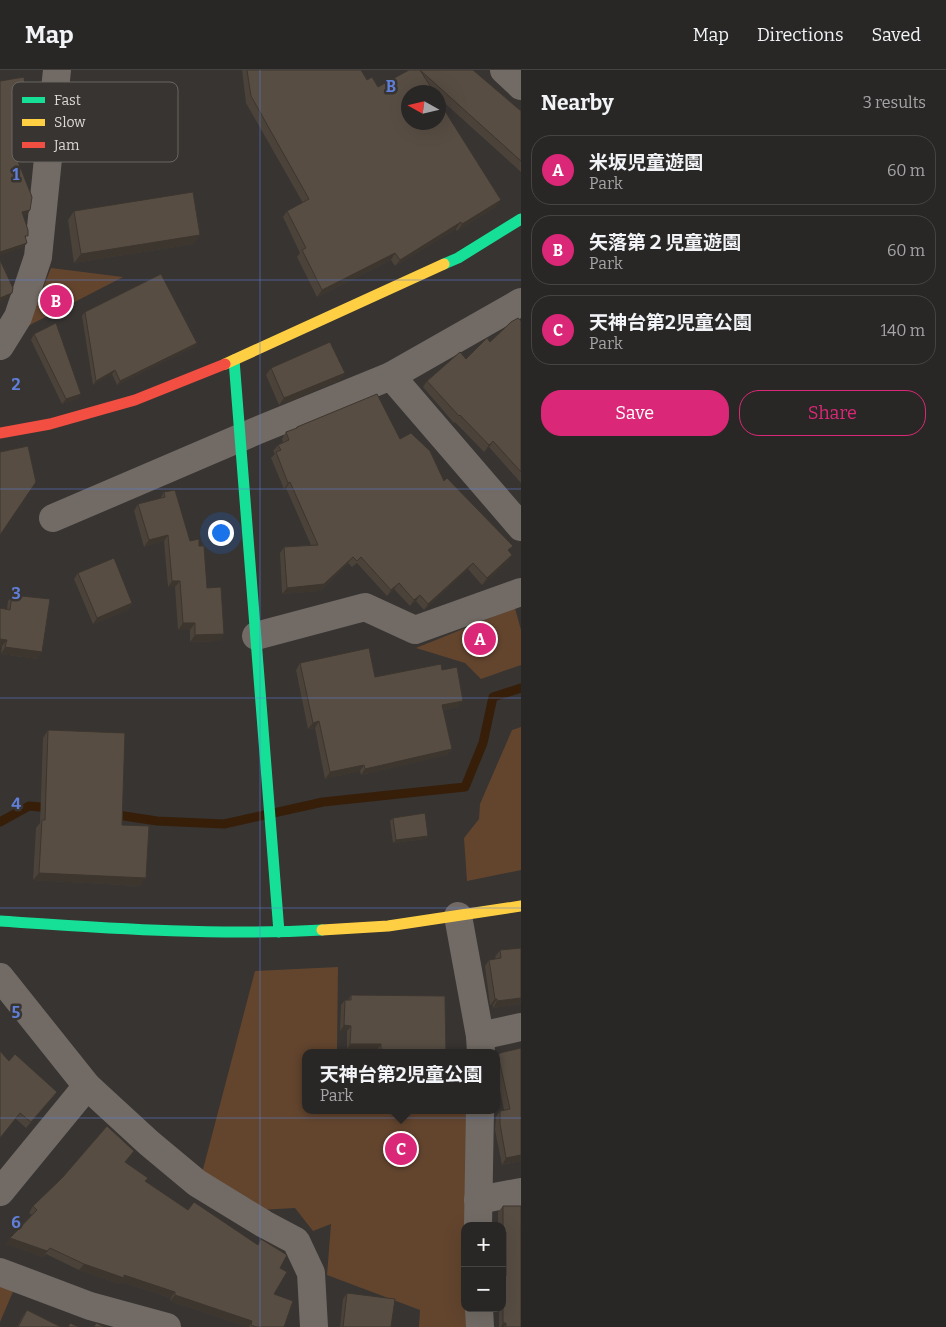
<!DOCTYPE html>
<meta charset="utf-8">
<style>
:root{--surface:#292726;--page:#353332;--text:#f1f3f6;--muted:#a5a5a7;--line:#454443;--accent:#db2777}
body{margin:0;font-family:Bitter,"Noto Sans JP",serif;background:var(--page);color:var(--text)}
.controls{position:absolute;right:15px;bottom:15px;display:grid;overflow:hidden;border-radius:10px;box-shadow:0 5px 20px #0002}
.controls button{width:45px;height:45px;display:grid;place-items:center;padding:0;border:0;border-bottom:1px solid var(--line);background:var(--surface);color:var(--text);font:25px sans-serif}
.compass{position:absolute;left:401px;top:15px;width:45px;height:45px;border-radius:50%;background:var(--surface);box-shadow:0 5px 20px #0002;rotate:278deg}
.you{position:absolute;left:220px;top:462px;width:18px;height:18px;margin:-12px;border:4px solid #fff;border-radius:50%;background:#1a73e8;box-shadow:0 0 0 8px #1a73e833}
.badge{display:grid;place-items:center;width:32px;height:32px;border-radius:50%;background:var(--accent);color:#fff;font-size:16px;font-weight:700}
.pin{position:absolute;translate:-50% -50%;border:2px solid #fff;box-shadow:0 1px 5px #0006}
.popup{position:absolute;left:302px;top:979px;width:198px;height:65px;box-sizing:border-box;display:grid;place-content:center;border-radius:10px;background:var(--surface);filter:drop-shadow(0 1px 4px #0005);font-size:16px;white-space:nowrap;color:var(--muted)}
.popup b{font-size:19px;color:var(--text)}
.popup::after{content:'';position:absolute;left:50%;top:100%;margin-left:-10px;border:10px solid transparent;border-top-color:var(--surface)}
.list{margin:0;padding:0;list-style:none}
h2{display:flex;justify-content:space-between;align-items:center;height:65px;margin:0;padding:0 20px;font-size:21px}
h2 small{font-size:16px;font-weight:400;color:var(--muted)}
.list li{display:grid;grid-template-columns:32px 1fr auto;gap:15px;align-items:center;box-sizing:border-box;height:70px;margin:0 10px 10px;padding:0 10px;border:1px solid var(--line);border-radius:20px}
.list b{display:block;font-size:19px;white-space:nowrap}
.list p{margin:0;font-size:16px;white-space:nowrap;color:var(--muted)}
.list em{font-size:16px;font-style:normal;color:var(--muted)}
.actions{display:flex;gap:10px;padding:15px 20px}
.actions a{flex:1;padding:11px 0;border:1px solid var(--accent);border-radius:20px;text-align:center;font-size:18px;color:var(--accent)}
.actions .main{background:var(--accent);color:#fff}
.map{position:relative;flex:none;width:521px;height:1257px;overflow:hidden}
header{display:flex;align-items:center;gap:30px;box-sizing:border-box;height:70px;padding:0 25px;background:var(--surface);border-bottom:1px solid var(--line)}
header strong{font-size:24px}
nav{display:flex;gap:28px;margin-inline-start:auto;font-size:18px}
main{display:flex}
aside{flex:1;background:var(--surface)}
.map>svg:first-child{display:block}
.green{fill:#63452e}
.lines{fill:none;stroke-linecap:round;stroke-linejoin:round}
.stream{stroke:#371e08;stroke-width:9}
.street{stroke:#726b65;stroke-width:28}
.fast{stroke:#16e098;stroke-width:11}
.slow{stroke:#ffcf43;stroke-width:11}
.jam{stroke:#f24e42;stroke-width:11}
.wall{fill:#4b423a}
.shaded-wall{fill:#3d362f}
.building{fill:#574d43;stroke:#3d362f}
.grid{fill:none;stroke:#607fd8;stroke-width:1;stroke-opacity:0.55}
.key{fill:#383431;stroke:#696663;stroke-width:1}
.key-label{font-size:14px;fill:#dcd9d7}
.grid-label{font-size:16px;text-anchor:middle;font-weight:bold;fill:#607fd8;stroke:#383431;stroke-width:5;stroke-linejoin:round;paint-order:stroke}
</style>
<header>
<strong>Map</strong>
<nav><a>Map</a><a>Directions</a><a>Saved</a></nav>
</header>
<main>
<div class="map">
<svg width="521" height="1257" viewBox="0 0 521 1257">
<rect width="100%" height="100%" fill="#373432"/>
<g class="green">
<polygon points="51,198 123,207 28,256"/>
<polygon points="515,538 521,560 521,595 481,609 465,593 416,578"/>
<polygon points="521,657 521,800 467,811 464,768 479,749 480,734 512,660"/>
<polygon points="338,897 337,983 306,983 306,1040 469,1040 465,1156 465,1238 469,1238 469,1257 419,1257 420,1240 327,1205 331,1154 313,1161 295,1138 260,1140 201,1107 255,901"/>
<polygon points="0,1210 15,1217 0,1252"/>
</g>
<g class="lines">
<g class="stream">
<polyline points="111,744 157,751 224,754 323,732 465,717 483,673 493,627 521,618"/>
<polyline points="0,752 29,736 50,738"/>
</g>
<g class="street">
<polyline points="504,0 521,16"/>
<polyline points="0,276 18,247 38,187 57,0"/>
<polyline points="391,306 521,457"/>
<polyline points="53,448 256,361 391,306 521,232"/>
<polyline points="256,566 365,537 415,560 521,522"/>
<polyline points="458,846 480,966 481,983"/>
<polyline points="0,907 87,1016 149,1073 197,1113 264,1154 296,1171 311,1203 314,1257"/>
<polyline points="480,966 521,957"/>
<polyline points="0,1122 87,1016"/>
<polyline points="478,1130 521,1122"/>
<polyline points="478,1156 480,1040"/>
<polyline points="0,1202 90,1236 167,1257"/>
<polyline points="479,1238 480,1257"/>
</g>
<g class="fast">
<polyline points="444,194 458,188 521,149"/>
<polyline points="234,290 279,862"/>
<path d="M 0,851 C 107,858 214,866 322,860"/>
</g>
<g class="slow">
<polyline points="225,294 444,194"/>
<polyline points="322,860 388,856 521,836"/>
</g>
<polyline class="jam" points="0,363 50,354 135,330 225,294"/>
</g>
<g class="wall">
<polygon points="242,0 361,0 367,10 378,17 409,0 473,0 521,41 521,102 438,27 438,22 408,22 496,137 457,161 456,159 395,196 391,190 317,227 297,187 300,183 283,147 287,141 303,133 246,33"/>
<polygon points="74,141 194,174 74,193 68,150"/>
<polygon points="85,242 197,273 194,277 117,315 112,304 93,315 82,246"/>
<polygon points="521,251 521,413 489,377 484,382 455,352 454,353 423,317 427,311 466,289"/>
<polygon points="34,264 81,324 77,329 62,334 31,270"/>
<polygon points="271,298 345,303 340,310 279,335 266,305"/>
<polygon points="297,357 400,369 444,411 510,482 508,491 482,515 468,499 424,540 416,531 410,536 394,519 387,526 357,493 352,497 348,493 320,521 282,524 280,483 284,477 311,475 286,418 284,419 271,388 275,384 273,381 278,375 283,372 282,369 286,362 295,359"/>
<polygon points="164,422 190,471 199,476 207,518 224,564 219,571 190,572 190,560 178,560 175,517 168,517 164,471 144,477 134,441 138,434 160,429"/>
<polygon points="78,503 132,533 128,540 93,554 74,509"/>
<polygon points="12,525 38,589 1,584 2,576 0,576 0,538 7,539 8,531"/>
<polygon points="300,593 375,607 459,637 443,640 452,679 447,685 361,705 360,701 325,709 315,658 308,659 296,600"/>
<polygon points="48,660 122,755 140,816 33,810 36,758 40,753 43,668"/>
<polygon points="393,748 428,766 425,769 393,773 390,751"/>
<polygon points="500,880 521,934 493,938 493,935 490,935 485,896 489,890 496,889 495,887"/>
<polygon points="351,925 446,983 377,983 377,980 347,979 347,961 340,961 341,935 345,930 348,930"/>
<polygon points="521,978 521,1091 502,1095 495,1060 496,1047 500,1041 504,1040 496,1001 496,988 500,983"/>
<polygon points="9,991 57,1022 52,1028 26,1058 16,1049"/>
<polygon points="134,1081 125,1092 145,1111 188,1140 257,1175 261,1169 280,1198 274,1224 284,1257 247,1257 170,1231 171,1228 121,1212 119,1214 79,1200 46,1184 43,1187 6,1174 10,1168 32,1145 29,1143 33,1136"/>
<polygon points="503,1136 521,1257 499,1257 499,1238 502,1238 502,1156 498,1156 498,1142"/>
<polygon points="347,1223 391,1257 340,1257 343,1229"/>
<polygon points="27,1240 61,1257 17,1257 22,1247"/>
</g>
<g class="shaded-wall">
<polygon points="28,38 25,43 10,45 14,40"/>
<polygon points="28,85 24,90 14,94 17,89"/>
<polygon points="501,130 496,137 457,161 462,154"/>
<polygon points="30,140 27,145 19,148 22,142"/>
<polygon points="461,152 456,159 395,196 400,190"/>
<polygon points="200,165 194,174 74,193 81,184"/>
<polygon points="27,173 23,178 0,186 0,182"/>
<polygon points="395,183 391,190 317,227 322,220"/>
<polygon points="12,223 8,228 0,232 0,228"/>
<polygon points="197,273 194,277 117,315 120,311"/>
<polygon points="115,300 112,304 93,315 96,311"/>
<polygon points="345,303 340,310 279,335 284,328"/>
<polygon points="81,324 77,329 62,334 66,329"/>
<polygon points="493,371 489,377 484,382 489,375"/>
<polygon points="290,412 286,418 284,419 288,413"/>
<polygon points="168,465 164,471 144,477 149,470"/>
<polygon points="512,485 508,491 482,515 487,508"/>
<polygon points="353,487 348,493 320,521 282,524 287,518"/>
<polygon points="473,493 468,499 424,540 428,534"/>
<polygon points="172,511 180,511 175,517 168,517"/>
<polygon points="399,513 394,519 387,526 391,520"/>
<polygon points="420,525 416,531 410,536 414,530"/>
<polygon points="132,533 128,540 93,554 97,548"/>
<polygon points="183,553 195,553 190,560 178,560"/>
<polygon points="224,564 219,571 190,572 195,565"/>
<polygon points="0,569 7,570 2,576 0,576"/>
<polygon points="5,577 42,582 38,589 1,584"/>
<polygon points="463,631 459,637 437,641 442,635"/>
<polygon points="319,651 315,658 308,659 313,653"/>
<polygon points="452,679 447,685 361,705 365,699"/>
<polygon points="364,695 360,701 325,709 330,702"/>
<polygon points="428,766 425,769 393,773 396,770"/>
<polygon points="39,803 146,808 140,816 33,810"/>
<polygon points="521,928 521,934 493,938 497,931"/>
<polygon points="495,929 497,929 493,935 490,935"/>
<polygon points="344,955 351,956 347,961 340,961"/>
<polygon points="350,974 381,974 377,980 347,979"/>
<polygon points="521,1085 521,1091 502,1095 506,1088"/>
<polygon points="503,1162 506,1162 502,1167 502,1163"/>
<polygon points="10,1168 50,1178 43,1187 6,1174"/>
<polygon points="84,1194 124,1205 175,1222 171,1228 121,1212 119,1214 79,1200"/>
<polygon points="175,1225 252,1251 249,1257 247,1257 170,1231"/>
<polygon points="503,1253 506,1253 504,1257 501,1257"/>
</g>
<g class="building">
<polygon points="247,0 361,0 367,10 372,7 378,17 409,0 420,0 434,22 408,22 408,52 438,52 438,30 501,130 462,154 461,152 400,190 395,183 322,220 302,180 306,178 287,141 309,129 251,26"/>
<polygon points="420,0 473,0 521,41 521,91"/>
<polygon points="24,7 28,38 14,40 28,85 17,89 32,127 30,140 22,142 28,160 28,166 25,166 27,173 0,182 0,11"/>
<polygon points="193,122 200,165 81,184 74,141"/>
<polygon points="0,190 13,218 12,223 0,228"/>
<polygon points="161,204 197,273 120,311 115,300 96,311 85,242"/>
<polygon points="518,248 521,251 521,402 493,371 489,375 460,345 459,346 427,311 460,282 466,289 487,268 490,272 511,252"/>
<polygon points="56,253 81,324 66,329 34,264"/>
<polygon points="330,272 345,303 284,328 271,298"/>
<polygon points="377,324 400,369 411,363 430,381 444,411 447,408 513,476 508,480 512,485 487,508 473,493 428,534 420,525 414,530 399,513 391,520 361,487 357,491 353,487 324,514 287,518 284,477 318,475 290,412 288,413 276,382 281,380 278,375 289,370 286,362 297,358 297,357"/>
<polygon points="28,376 36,412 0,465 0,382"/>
<polygon points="175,420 190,471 199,469 199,476 204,476 207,518 221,517 224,564 195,565 195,553 183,553 180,511 172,511 168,465 149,470 138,434 165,427 164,422"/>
<polygon points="114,488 132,533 97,548 78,503"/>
<polygon points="12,525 50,529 42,582 5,577 7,570 0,569 0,538 10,540"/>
<polygon points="369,578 375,607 441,594 442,600 457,597 463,631 442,635 452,679 365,699 364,695 330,702 319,651 313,653 300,593"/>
<polygon points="48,660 125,663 122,755 149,756 146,808 39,803 42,750 45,750"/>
<polygon points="425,743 428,766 396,770 393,748"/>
<polygon points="521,878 521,928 497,931 497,929 495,929 489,890 501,888 500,880"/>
<polygon points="351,925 445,926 446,983 381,983 381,974 350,974 351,956 344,955 345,930 351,930"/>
<polygon points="521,978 521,1085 506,1088 500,1054 500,1041 510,1039 498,985 500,983"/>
<polygon points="0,981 9,991 15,984 57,1022 31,1052 20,1043 0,1068"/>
<polygon points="107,1056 134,1081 125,1092 148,1108 145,1111 188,1140 194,1132 258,1175 261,1169 287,1185 280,1198 287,1202 274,1224 293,1231 284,1257 256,1257 251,1255 252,1251 175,1225 175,1222 124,1205 124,1208 84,1194 50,1178 47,1181 10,1168 37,1140 33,1136 62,1108"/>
<polygon points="503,1136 521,1136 521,1257 506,1257 506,1253 503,1253 503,1206 506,1206 506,1162 503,1162"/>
<polygon points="347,1223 395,1229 391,1257 343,1257"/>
<polygon points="27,1240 61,1257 18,1257"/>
<polygon points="70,1253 79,1257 68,1257"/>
<polygon points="96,1253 105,1257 94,1257"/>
</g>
<path class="grid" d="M 260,0 L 260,1257M 0,210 L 521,210M 0,419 L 521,419M 0,628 L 521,628M 0,838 L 521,838M 0,1048 L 521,1048"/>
<rect x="12" y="12" width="166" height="80" rx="8" class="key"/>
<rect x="22" y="27" width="23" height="6" fill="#16e098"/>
<rect x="22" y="49" width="23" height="7" fill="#ffcf43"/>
<rect x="22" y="72" width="23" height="6" fill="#f24e42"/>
<g class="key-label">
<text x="54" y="35">Fast</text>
<text x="54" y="57">Slow</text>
<text x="54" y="80">Jam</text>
</g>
<g class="grid-label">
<text x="391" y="22">B</text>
<text x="16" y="110">1</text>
<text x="16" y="320">2</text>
<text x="16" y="529">3</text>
<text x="16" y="739">4</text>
<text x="16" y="948">5</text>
<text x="16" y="1158">6</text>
</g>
</svg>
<div class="controls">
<button>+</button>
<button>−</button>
</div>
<svg class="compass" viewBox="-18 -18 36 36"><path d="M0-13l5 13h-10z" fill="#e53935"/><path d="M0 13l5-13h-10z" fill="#a5a5a7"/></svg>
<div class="you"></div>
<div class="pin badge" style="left:480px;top:569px">A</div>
<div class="pin badge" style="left:56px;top:231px">B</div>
<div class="pin badge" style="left:401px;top:1079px">C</div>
<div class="popup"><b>天神台第2児童公園</b>Park</div>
</div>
<aside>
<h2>Nearby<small>3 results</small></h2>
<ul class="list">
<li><span class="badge">A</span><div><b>米坂児童遊園</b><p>Park</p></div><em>60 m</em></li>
<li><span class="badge">B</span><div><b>矢落第２児童遊園</b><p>Park</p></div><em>60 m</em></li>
<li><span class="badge">C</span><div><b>天神台第2児童公園</b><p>Park</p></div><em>140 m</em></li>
</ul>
<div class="actions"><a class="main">Save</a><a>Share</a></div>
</aside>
</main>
